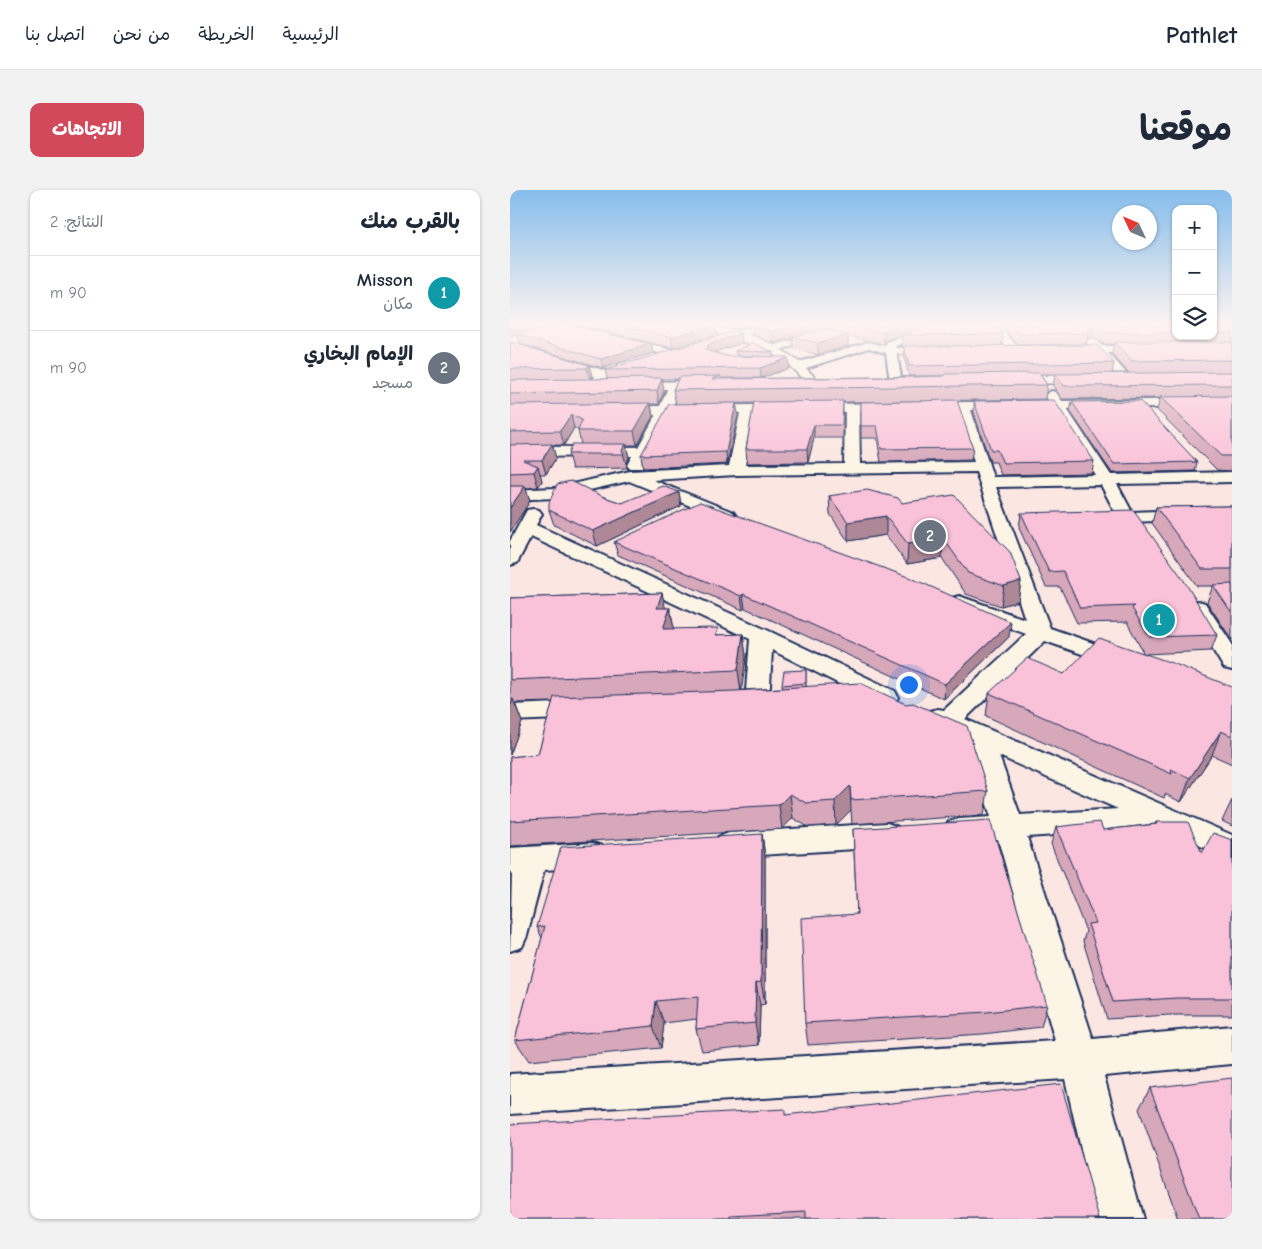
<!DOCTYPE html>
<html lang="ar">
<meta charset="utf-8">
<style>
:root{--surface:#fff;--page:#f2f2f3;--text:#1f2937;--muted:#747a83;--line:#e0e1e3;--accent:#d1495b}
body{margin:0;font-family:"Comic Neue","Playpen Sans Arabic",sans-serif;background:var(--page);color:var(--text);direction:rtl}
.controls{position:absolute;right:15px;top:15px;display:grid;overflow:hidden;border-radius:10px;box-shadow:0 1px 4px #0004}
.controls button{width:45px;height:45px;display:grid;place-items:center;padding:0;border:0;border-bottom:1px solid var(--line);background:var(--surface);color:var(--text);font:25px sans-serif}
.compass{position:absolute;left:602px;top:15px;width:45px;height:45px;border-radius:50%;background:var(--surface);box-shadow:0 1px 4px #0004;rotate:314deg}
.you{position:absolute;left:398px;top:494px;width:18px;height:18px;margin:-12px;border:4px solid #fff;border-radius:50%;background:#1a73e8;box-shadow:0 0 0 8px #1a73e833}
.badge{display:grid;place-items:center;width:32px;height:32px;border-radius:50%;background:var(--accent);color:#fff;font-size:16px;font-weight:700}
.pin{position:absolute;translate:-50% -50%;border:2px solid #fff;box-shadow:0 1px 5px #0006}
.list{margin:0;padding:0;list-style:none}
h2{display:flex;justify-content:space-between;align-items:center;height:65px;margin:0;padding:0 20px;font-size:21px}
h2 small{font-size:16px;font-weight:400;color:var(--muted)}
.list li{display:grid;grid-template-columns:32px 1fr auto;gap:15px;align-items:center;box-sizing:border-box;height:75px;padding:0 20px;border-top:1px solid var(--line)}
.list b{display:block;font-size:19px;white-space:nowrap}
.list p{margin:0;font-size:16px;white-space:nowrap;color:var(--muted)}
.list em{font-size:16px;font-style:normal;color:var(--muted)}
.icon{flex:none;width:28px;height:28px;fill:none;stroke:currentColor;stroke-width:2;stroke-linecap:round;stroke-linejoin:round}
.map{position:relative;flex:none;width:722px;height:1029px;overflow:hidden;direction:ltr;border-radius:10px}
header{display:flex;align-items:center;gap:30px;box-sizing:border-box;height:70px;padding:0 25px;background:var(--surface);border-bottom:1px solid var(--line)}
header strong{font-size:24px}
nav{display:flex;gap:28px;margin-inline-start:auto;font-size:18px}
.intro{display:flex;align-items:center;justify-content:space-between;box-sizing:border-box;height:120px;padding:0 30px}
h1{margin:0;font-size:35px}
.button{padding:12px 22px;border-radius:10px;background:var(--accent);color:#fff;font-size:18px;font-weight:700}
main{display:flex;gap:30px;padding:0 30px}
aside{flex:1;background:var(--surface);border-radius:10px;box-shadow:0 1px 4px #0004}
.map>svg:first-child{display:block}
.lines{fill:none;stroke-linecap:round;stroke-linejoin:round}
.street-casing{stroke:#1b2f5e;stroke-width:4}
.secondary-casing{stroke:#1b2f5e;stroke-width:3}
.street{fill:#fcf5e5;fill-rule:evenodd}
.secondary{fill:#fcf5e5;fill-rule:evenodd}
.wall{fill:#d7a7ba;stroke:#1b2f5e}
.shaded-wall{fill:#af8897;stroke:#1b2f5e}
.building{fill:#fac2d8;stroke:#1b2f5e}
</style>
<header>
<strong>Pathlet</strong>
<nav><a>الرئيسية</a><a>الخريطة</a><a>من نحن</a><a>اتصل بنا</a></nav>
</header>
<div class="intro"><h1>موقعنا</h1><a class="button">الاتجاهات</a></div>
<main>
<div class="map">
<svg width="722" height="1029" viewBox="0 0 722 1029">
<rect width="100%" height="100%" fill="#fbe6e1"/>
<filter id="ink" filterUnits="userSpaceOnUse"><feTurbulence type="fractalNoise" baseFrequency=".02" numOctaves="2"/><feDisplacementMap in="SourceGraphic" scale="10" xChannelSelector="R" yChannelSelector="G"/><feConvolveMatrix kernelMatrix="1 2 1 2 8 2 1 2 1" color-interpolation-filters="sRGB"/></filter>
<g filter="url(#ink)">
<g class="lines">
<!-- street casing -->
<g class="street-casing">
<g id="street">
<path d="M41,134H57L166,161L168,163L162,166L42,136Z"/>
<path d="M252,134H267L266,136L205,154H197L196,152L197,150Z"/>
<path d="M430,134H444L386,156V158H427L433,161L427,164H387L392,192L390,195L386,196L380,192L376,163L359,158L290,180L284,176L286,173L359,152L375,156L377,152Z"/>
<path d="M479,134H489L510,160L508,162H500Z"/>
<path d="M561,134H571L592,156H637L643,159L637,162L598,163L622,189L616,193L612,192L586,163L553,162L551,160L557,157L580,156Z"/>
<path d="M315,142L319,143L320,145L319,147L261,162L255,159L257,157Z"/>
<path d="M0,154L97,181L99,184L88,199H80L78,196L85,186L0,161Z"/>
<path d="M165,191L171,195L163,216L539,211L535,205L541,201L546,202L552,211L722,209V217L557,219L601,285L722,282V292L607,294L622,322L722,318V328L595,333L589,332L586,328L589,324L605,322L591,295L486,297L540,438L617,465L621,470L617,475L609,477L535,451L455,529L722,645V670L650,638L517,647L583,849L722,836V874L594,886L633,1029H587L555,889L0,924V884L545,851L488,649L449,651L438,648L434,640L438,632L449,629L481,627L457,552L419,533L415,527L419,521L428,519L434,520L516,444L442,416L438,412L442,408L449,406L515,429L466,282L226,285L143,290L223,322L226,326L223,330L217,331L119,291L45,308L0,310V300L45,298L120,281L219,276L230,223L159,224L133,275L131,278H119L117,275L122,266L0,267V257H128L146,225H107L100,221L107,217L150,216L159,195ZM544,219L585,285L483,287L461,220ZM448,221L464,272L350,274L349,222ZM335,222L334,274L235,275L244,223ZM489,566L608,619L510,625Z"/>
<path d="M23,319L29,320L32,324L26,335L259,441L385,501L388,507L385,513L376,515L367,513L262,460L259,513L256,519L247,521L238,519L235,513L240,449L21,347L7,373L0,375V351L17,320Z"/>
<path d="M688,411L695,413L722,454V480L714,478L677,417L681,413Z"/>
<path d="M75,512L84,514L88,520L84,526L75,528L0,531V515Z"/>
<path d="M377,633L388,637L392,645L388,653L377,657L219,667L208,663L204,655L208,647L219,643Z"/>
<path d="M82,653L93,656L97,665L93,674L82,677L34,680L17,746L12,757L0,761L2,682H0V658Z"/>
</g>
</g>
<!-- secondary casing -->
<g class="secondary-casing">
<g id="secondary">
<path d="M175,134C221,131 283,156 310,194L303,198L298,197L288,184L276,173L261,163L227,149L177,136Z"/>
<path d="M496,186H581L588,190L581,194L491,193L489,190Z"/>
<path d="M203,191L210,195L208,198L116,200L109,196L116,192Z"/>
</g>
</g>
<!-- street -->
<use href="#street" class="street"/>
<!-- secondary -->
<use href="#secondary" class="secondary"/>
</g>
<!-- wall -->
<g class="wall">
<path d="M70,134H486L493,144L492,155L604,173L602,183H619L602,164L604,154H593L582,147L577,150L576,154L508,155L490,134H666V146H703V134H722V281L707,280L647,220L650,208L552,209L543,196L545,184H530L537,195L535,209L333,212V248H304L298,272L237,273L236,259L244,213L166,214L163,200L168,189H152L154,201L149,214H141L143,226L127,255H116L119,268L116,273L117,278L62,279L58,264L71,254L68,241V240L64,238L54,255H42L46,268L36,284H30L32,291L28,297L16,298L20,311L0,342V152L79,175L82,187L81,189H97L95,180L232,153L204,162L216,166L279,178L251,188H211V189L434,186H399L394,166V156H392V145L376,150L374,154L338,146V156L308,165L283,158V148L263,153L244,145L243,135L228,139L205,135L207,145L163,158L71,136Z"/>
<path d="M8,145L141,154L143,163L93,178L10,154Z"/>
<path d="M225,161L263,162V167L226,165Z"/>
<path d="M464,211L584,271L582,283L491,285L486,272H480L464,222Z"/>
<path d="M351,212L463,258L461,270L371,272L367,248H351Z"/>
<path d="M562,212L687,272L685,281L602,283L560,221Z"/>
<path d="M226,213L228,225L217,274L133,278L131,265Z"/>
<path d="M169,302L171,316L87,356L44,335L39,320L94,307L112,313Z"/>
<path d="M319,306L392,313L511,391L508,411L491,416L456,404L432,368L397,374L376,345L338,351L320,324Z"/>
<path d="M722,316V450L697,412L703,396H687L642,333L646,317Z"/>
<path d="M511,323L707,445L701,461L634,464L618,434V432L567,433L550,397H536L509,338Z"/>
<path d="M104,352L499,447L434,509L235,418L233,420L108,365Z"/>
<path d="M152,403L155,418H160L164,439L209,445L233,444L236,467L231,500L273,498L272,495L296,480V496L478,601L474,625L342,634L341,620L326,635L298,637L283,628L272,639L0,656V567L28,564L43,512L5,513L12,532L0,565V408Z"/>
<path d="M554,484L722,497V574L702,565L671,612L655,604L654,608L476,526L479,503Z"/>
<path d="M722,610V636L712,631Z"/>
<path d="M646,632L692,663L722,650V825H659L597,829L573,751L576,741L541,654L546,637L593,640L645,634Z"/>
<path d="M343,639L537,815L531,837L473,844L298,855L295,833L347,725Z"/>
<path d="M252,644L255,667V814L250,815L249,855L192,861L186,839L187,829L154,833L151,858L19,871L5,850L32,748L27,737Z"/>
<path d="M640,898L722,1029H668L629,919Z"/>
<path d="M276,925L590,1029H0Z"/>
</g>
<!-- shaded-wall -->
<g class="shaded-wall">
<path d="M8,134H40L41,136L0,147V136Z"/>
<path d="M227,134H246L228,139Z"/>
<path d="M297,134H314V140L282,147L283,148L263,153L262,142Z"/>
<path d="M393,134H425L376,150L374,154V143L377,139Z"/>
<path d="M205,135L207,145L163,158L161,147Z"/>
<path d="M584,136L582,147L577,150L578,139Z"/>
<path d="M231,143L232,153L199,164L195,160L198,155Z"/>
<path d="M338,145V156L308,165V153Z"/>
<path d="M141,154L143,163L93,178L91,169Z"/>
<path d="M278,168L279,178L251,188L250,178Z"/>
<path d="M79,175L82,187L80,190L77,178Z"/>
<path d="M152,188L154,201L149,214L147,201Z"/>
<path d="M140,213L143,226L127,255L124,241Z"/>
<path d="M226,213L228,225L217,274L216,262Z"/>
<path d="M61,225L64,238L54,255L50,241Z"/>
<path d="M304,235V248L298,272L297,259Z"/>
<path d="M42,254L46,268L36,284L32,270Z"/>
<path d="M116,254L119,268L116,273L112,260Z"/>
<path d="M28,276L32,291L28,297L24,282Z"/>
<path d="M15,296L20,311L0,342V318Z"/>
<path d="M169,302L171,316L87,356L83,341Z"/>
<path d="M376,326V345L338,351V332Z"/>
<path d="M433,348L432,368L397,374L398,354Z"/>
<path d="M511,391L508,411L491,416L494,396Z"/>
<path d="M152,403L157,425L147,418Z"/>
<path d="M233,404L235,418L233,420L231,406Z"/>
<path d="M160,418L164,440L153,439Z"/>
<path d="M501,432L499,447L434,509L435,494Z"/>
<path d="M233,444L236,467L231,503L228,480Z"/>
<path d="M3,509L12,532L0,565V517Z"/>
<path d="M711,541L702,565L671,612L680,588Z"/>
<path d="M340,596L341,620L326,635L325,611Z"/>
<path d="M280,604L283,628L272,639L269,615Z"/>
<path d="M252,644L255,667V814L251,792Z"/>
<path d="M246,793L250,815L249,855L245,833Z"/>
<path d="M146,811L154,833L151,858L143,836Z"/>
</g>
<!-- building -->
<g class="building">
<path d="M55,134H57L141,154L91,169L8,145Z"/>
<path d="M106,134H202L205,135L161,147Z"/>
<path d="M243,134H297L262,142Z"/>
<path d="M333,134H393L377,139L374,143Z"/>
<path d="M422,134H486L493,144L392,145Z"/>
<path d="M500,134H666V143H595L584,136L578,139V143L509,144Z"/>
<rect x="703" y="134" width="19" height="9"/>
<path d="M314,139L338,145L308,153L282,147Z"/>
<path d="M224,141L231,143L198,155L195,160L216,166L277,167L278,168L250,178L95,180Z"/>
<path d="M0,152L79,175L77,178L0,179Z"/>
<path d="M241,152L263,162L225,161L241,154Z"/>
<path d="M604,152H722V170L622,171Z"/>
<path d="M587,155L604,173L399,176L394,156Z"/>
<path d="M722,182V195L554,196L545,184Z"/>
<path d="M529,183L537,195L163,200L169,187L211,186L202,189L403,187L434,186L435,184Z"/>
<path d="M152,188L147,201L0,204V190Z"/>
<path d="M722,206V266H711L650,207Z"/>
<path d="M447,210L463,258L371,259L367,236H351V212Z"/>
<path d="M544,210L584,271L493,273L487,260H481L464,211Z"/>
<path d="M333,211L332,235H304L297,259H236L244,212Z"/>
<path d="M630,211L687,272L604,274L562,212Z"/>
<path d="M140,213L124,241H68L72,230L61,225L50,241L0,242V215Z"/>
<path d="M226,213L216,262L131,265L159,214Z"/>
<path d="M42,254L32,270H13L28,276L24,282L0,283V255Z"/>
<path d="M62,254H116L112,260L114,264H58Z"/>
<path d="M61,291L94,307L112,313L153,296L169,302L83,341L39,320V313L47,294Z"/>
<path d="M0,296H15L0,318Z"/>
<path d="M357,300L388,308L392,313L444,305L500,362L511,391L494,396L458,383L433,348L398,354L376,326L338,332L319,306Z"/>
<path d="M190,312L401,388L501,432L435,494L233,404L231,406L104,352Z"/>
<path d="M722,316V379H692L646,317Z"/>
<path d="M623,320L673,389L707,445L639,447L622,418L624,416L570,418L553,381L539,382L511,323Z"/>
<path d="M722,394V423L703,395Z"/>
<path d="M152,403L147,418H160L153,439L208,438L206,445L233,444L228,480L0,490V408Z"/>
<path d="M589,448L665,474L722,497V546L711,541L680,588L661,579L662,584L479,503L517,468L554,484Z"/>
<path d="M296,480V493L272,495L274,481Z"/>
<path d="M350,493L396,514L403,513L457,536L478,601L341,610L340,596L325,611L296,613L280,604L269,615L0,631V567L28,564L44,507L225,501Z"/>
<path d="M0,509H3L0,517Z"/>
<path d="M480,630L537,815L477,822L295,833L291,728L347,724L343,639Z"/>
<path d="M590,632L593,640L647,634L646,632H678L692,663L703,643L722,650V808H667L603,812L578,734L586,733L546,637Z"/>
<path d="M252,644L251,792L246,793L245,833L186,839L188,807L146,811L143,836L5,850L35,736L27,737L51,657Z"/>
<path d="M722,888V1029H689L640,898Z"/>
<path d="M551,894L590,1029H296V1022L221,1026V1029H0V934L275,919V925Z"/>
</g>
</g>
<!-- sky -->
<linearGradient id="sky" x2="0" y2="1"><stop stop-color="#85bdeb"/><stop offset="0.48" stop-color="#fdf4f2"/><stop offset="1" stop-color="#fdf4f2" stop-opacity="0"/></linearGradient>
<rect width="722" height="278" fill="url(#sky)"/>
</svg>
<div class="controls">
<button>+</button>
<button>−</button>
<button><svg class="icon" aria-label="layers" viewBox="0 0 24 24"><path d="M12 4l9 5-9 5-9-5zM3 14l9 5 9-5"/></svg></button>
</div>
<svg class="compass" viewBox="-18 -18 36 36"><path d="M0-13l5 13h-10z" fill="#e53935"/><path d="M0 13l5-13h-10z" fill="#747a83"/></svg>
<div class="you"></div>
<div class="pin badge" style="left:649px;top:430px;background:#0f9aa8">1</div>
<div class="pin badge" style="left:420px;top:346px;background:#6b7280">2</div>
</div>
<aside>
<h2>بالقرب منك<small>النتائج: 2</small></h2>
<ul class="list">
<li><span class="badge" style="background:#0f9aa8">1</span><div><b>Misson</b><p>مكان</p></div><em>90 m</em></li>
<li><span class="badge" style="background:#6b7280">2</span><div><b>الإمام البخاري</b><p>مسجد</p></div><em>90 m</em></li>
</ul>
</aside>
</main>
